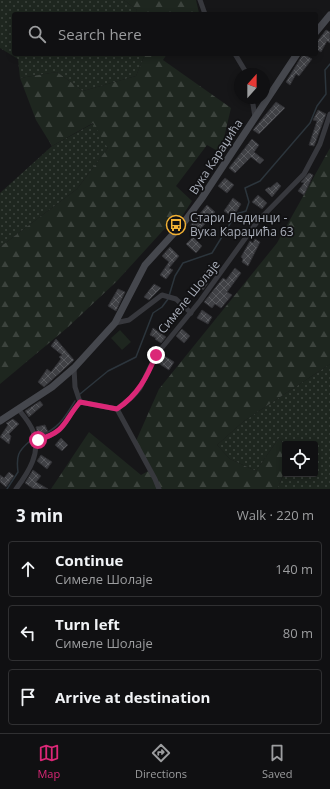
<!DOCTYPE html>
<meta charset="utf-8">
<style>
:root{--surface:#101012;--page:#1e1e20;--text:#f1f3f6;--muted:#9c9d9f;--line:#303032;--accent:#db2777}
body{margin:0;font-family:"Open Sans",sans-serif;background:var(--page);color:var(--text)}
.controls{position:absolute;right:12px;bottom:12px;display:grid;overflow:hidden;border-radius:4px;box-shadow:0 2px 6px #0003}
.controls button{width:36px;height:36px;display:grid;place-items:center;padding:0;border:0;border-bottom:1px solid var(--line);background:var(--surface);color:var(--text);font:20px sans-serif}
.compass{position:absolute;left:234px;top:68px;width:36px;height:36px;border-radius:50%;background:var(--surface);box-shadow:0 2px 6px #0003;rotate:21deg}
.stop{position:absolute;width:12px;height:12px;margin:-9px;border:3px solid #db2777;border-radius:50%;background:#fff}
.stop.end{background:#db2777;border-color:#fff;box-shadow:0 1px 4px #0008}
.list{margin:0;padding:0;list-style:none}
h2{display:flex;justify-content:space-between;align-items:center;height:52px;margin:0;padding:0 16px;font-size:17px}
h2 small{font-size:13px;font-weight:400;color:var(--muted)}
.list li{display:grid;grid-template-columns:26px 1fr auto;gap:12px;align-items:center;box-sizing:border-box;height:56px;margin:0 8px 8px;padding:0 8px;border:1px solid var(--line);border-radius:4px}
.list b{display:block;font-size:15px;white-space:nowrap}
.list p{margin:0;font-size:13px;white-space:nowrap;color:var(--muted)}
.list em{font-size:13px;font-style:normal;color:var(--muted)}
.icon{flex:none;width:22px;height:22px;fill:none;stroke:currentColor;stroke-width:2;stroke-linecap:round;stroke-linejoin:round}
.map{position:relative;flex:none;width:330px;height:489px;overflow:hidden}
.search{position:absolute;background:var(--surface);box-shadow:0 2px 6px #0003;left:12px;right:12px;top:12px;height:44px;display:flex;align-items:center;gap:10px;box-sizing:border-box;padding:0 14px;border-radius:4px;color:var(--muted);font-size:15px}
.sheet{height:244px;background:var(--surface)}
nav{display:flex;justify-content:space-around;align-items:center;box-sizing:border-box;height:56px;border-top:1px solid var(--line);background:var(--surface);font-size:11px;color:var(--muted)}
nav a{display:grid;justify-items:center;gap:2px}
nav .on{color:var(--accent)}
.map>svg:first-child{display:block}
.grass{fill:url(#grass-dots)}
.forest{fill:url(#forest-firs)}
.green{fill:#1e261f}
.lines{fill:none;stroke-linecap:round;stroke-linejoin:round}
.stream{stroke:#2c353c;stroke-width:1.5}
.building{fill:url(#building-cross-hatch);stroke:#303034}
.street{stroke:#37383d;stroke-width:5}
.secondary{stroke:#45474d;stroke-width:7}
.route{stroke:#db2777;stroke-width:5}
.labels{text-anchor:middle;stroke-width:3.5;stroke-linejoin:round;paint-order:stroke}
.street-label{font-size:12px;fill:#a8adb8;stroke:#111113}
.poi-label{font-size:12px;fill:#a8adb8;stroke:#111113;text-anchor:start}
</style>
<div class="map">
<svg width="330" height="489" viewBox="0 0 330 489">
<defs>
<pattern id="grass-dots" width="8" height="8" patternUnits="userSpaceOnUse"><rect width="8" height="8" fill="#1e261f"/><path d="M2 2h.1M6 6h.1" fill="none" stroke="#3c433d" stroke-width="1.8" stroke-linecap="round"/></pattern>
<pattern id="forest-firs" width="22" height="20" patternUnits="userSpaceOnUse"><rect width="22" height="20" fill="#1e261f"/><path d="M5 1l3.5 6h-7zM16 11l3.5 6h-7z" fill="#3c433d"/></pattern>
<pattern id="building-cross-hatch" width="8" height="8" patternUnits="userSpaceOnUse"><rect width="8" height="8" fill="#404145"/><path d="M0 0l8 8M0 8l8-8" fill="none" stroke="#595a5e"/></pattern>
</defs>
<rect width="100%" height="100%" fill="#161618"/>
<!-- grass -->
<g class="grass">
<path d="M0,0H124L137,10L135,14H14V54H145L136,76L83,91L57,72L20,78L18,59L0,48Z"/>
<path d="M94,123L108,148L77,189L0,247V193L52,146Z"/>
<path d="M330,364V489H277L285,472V474H315V444L285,445L279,438L256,471L230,459L217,445L244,421Z"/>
</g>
<!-- forest -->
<g class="forest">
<path d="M124,0H196L199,13L135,14L137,10Z"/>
<path d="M145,54H167L163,60L231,108L222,146L223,154L207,145L176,186L192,201L181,218L168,225L117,281L67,328L0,384V247L77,189L108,148L93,123L52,146L36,120L20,78L57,72L83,91L136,76Z"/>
<path d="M330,148V364L244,421L217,445L230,459L256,471L279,438C291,453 285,473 277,489H51L89,432L141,475L152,469L136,441L159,389L277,243Z"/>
</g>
<!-- green -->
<path class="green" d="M120,330L131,342L122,350L111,338Z"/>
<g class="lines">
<!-- stream -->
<g class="stream">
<path d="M169,296L175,276L183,263L212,253L236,214L246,211L249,202L245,188L260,181L310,123L317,106L326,94L325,70L330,64"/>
<path d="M80,394L108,371L136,357L153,313L162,307L168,299"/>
<path d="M38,437C58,429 64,419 75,401"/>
<path d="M7,489L18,472C16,456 18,451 30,441"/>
</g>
</g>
<!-- building -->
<g class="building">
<path d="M326,30L330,32V43L327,41L321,52L316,49V43Z"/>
<path d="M303,54L312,59L299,76L296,74L290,85L286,82Z"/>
<path d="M276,102L285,108L259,134L253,130Z"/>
<path d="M318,110L326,114L314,146L309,145L317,121L313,120Z"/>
<path d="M252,139L259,145L254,152L264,160L260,164L251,157L235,173L229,168Z"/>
<path d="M309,173L313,175L304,195L298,191L304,183L301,182Z"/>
<path d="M225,178L234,185L227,193L218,186Z"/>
<path d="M277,182L281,186L272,197L265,190L269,187L270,188Z"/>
<path d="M258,195L267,203L262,209L252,202Z"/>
<path d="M233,198L241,204L233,217L224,211Z"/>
<path d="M207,205L215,212L198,232L190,226Z"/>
<path d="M193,237L202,246L196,253L186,244Z"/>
<path d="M255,239L260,242L248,266L242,262L243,259L241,257L250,241L253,243Z"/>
<path d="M170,247L179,256L169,268L173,270L166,279L160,275L169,262L162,256Z"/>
<path d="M235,268L241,273L227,292L232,295L221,308L215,304L212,308L204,302L223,278L226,280Z"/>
<path d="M206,270L211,275L205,282L208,283L203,290L196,285Z"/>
<path d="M154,284L161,288L149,300L144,297Z"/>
<path d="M118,289L125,292L116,311L108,306Z"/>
<path d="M202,310L212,317L208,324L197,318Z"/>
<path d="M153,328L166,337L161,343L155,339L156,338L150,335Z"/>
<path d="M182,329L190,336L184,343L176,336Z"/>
<path d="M56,339L74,360L44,387L38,382L43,375L47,369L51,372L61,359L59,357L62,355L51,346Z"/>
<path d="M163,355L174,362L169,370L158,363Z"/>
<path d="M40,401L43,405L29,417L25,411Z"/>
<path d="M13,419L19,424L9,434L11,436L9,444L0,437L8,425L6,423Z"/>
<path d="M45,425L48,432L38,435L36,427Z"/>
<path d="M61,438L68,445L62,451L55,445Z"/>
<path d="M41,455L52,462L47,469L37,461Z"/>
<path d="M33,470L41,476L36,482L48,489H34L25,483Z"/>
<path d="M9,472L14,476L6,487L0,482V475L4,478Z"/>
</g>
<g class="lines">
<!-- street -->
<g class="street">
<path d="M200,0L205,14"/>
<path d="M235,54L247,74"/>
<path d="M252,98L255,117"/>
<path d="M115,323L129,320L162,295L176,299L191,313"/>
<path d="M74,368L75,387L80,402"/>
<path d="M80,402L117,409L132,397L140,388L156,355L200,301L257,222L304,174L320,144L330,114"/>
<path d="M117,409L155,479L159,489"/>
<path d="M36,441C70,430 60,424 80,402"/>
<path d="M16,489C28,473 42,452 33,431C30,423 24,416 19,410"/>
</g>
<!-- secondary -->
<g class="secondary">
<path d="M316,32L330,15"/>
<path d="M0,421L52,387L74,368L115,323L145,265L185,221L202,198L297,54"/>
</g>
</g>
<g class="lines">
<!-- route -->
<path class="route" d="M38,440C67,431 63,422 80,402L117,409C138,395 147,377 156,355"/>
</g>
<!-- icons -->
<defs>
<g id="bus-ring" transform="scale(1)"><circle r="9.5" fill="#111113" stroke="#f2b134" stroke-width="1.5"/><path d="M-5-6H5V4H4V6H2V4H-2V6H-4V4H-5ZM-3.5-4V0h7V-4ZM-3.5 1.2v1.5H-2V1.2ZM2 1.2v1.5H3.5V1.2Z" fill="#f2b134"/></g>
</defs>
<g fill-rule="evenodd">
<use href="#bus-ring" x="176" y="225"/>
</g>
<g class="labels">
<!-- street labels -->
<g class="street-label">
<text transform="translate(216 157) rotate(-57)" y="4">Вука Караџића</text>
<text transform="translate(189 297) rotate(-51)" y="4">Симеле Шолаје</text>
</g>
<!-- poi labels -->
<g class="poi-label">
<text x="190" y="222">Стари Лединци -<tspan x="190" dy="14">Вука Караџића 63</tspan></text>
</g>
</g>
</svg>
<div class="controls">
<button><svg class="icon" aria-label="locate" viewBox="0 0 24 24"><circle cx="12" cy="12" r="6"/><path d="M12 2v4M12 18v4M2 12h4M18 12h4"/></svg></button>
</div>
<svg class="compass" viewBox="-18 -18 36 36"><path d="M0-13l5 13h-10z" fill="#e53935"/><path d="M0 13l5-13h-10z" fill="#9c9d9f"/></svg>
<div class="stop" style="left:38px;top:440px"></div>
<div class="stop end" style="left:156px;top:355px"></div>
<div class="search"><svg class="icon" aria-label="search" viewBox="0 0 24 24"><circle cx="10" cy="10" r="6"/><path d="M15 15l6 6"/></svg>Search here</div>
</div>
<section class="sheet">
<h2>3 min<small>Walk · 220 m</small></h2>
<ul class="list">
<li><svg class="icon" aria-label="ahead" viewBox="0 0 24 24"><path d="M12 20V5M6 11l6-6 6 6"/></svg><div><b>Continue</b><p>Симеле Шолаје</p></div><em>140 m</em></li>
<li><svg class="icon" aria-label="left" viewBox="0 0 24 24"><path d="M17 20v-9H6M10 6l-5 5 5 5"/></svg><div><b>Turn left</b><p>Симеле Шолаје</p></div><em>80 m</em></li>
<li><svg class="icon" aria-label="arrive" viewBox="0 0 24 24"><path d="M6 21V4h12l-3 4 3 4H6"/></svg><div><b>Arrive at destination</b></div></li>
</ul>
</section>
<nav>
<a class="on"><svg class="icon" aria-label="map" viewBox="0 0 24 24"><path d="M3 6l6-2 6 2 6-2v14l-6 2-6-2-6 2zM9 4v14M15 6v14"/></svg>Map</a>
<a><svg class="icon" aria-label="directions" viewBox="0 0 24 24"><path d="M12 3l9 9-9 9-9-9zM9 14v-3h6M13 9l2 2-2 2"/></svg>Directions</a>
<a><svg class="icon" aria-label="saved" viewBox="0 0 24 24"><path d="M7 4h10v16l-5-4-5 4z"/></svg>Saved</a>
</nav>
